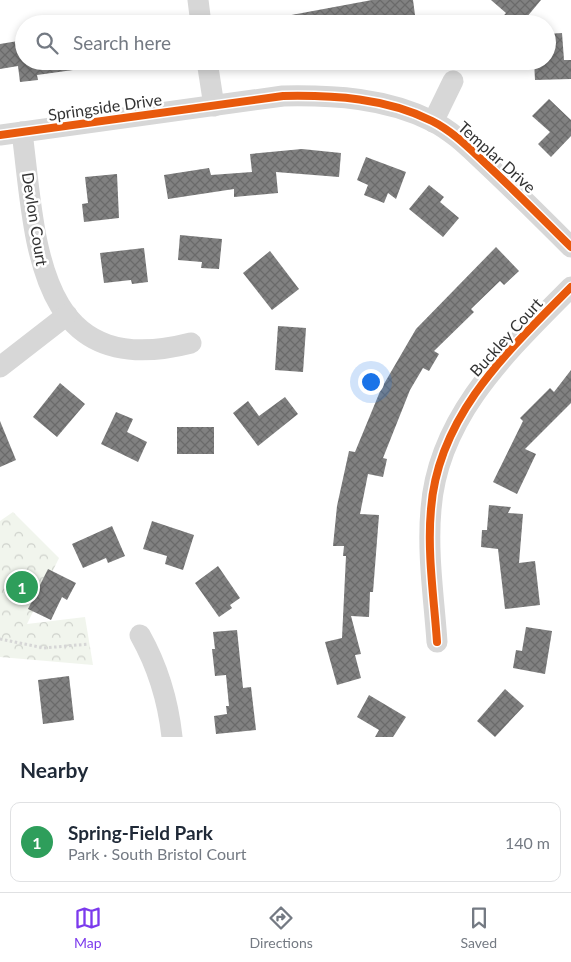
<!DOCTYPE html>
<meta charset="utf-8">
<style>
:root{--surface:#fff;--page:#f2f2f3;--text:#1f2937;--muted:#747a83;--line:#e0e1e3;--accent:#7c3aed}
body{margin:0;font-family:Lato,sans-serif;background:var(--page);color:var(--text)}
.you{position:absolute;left:370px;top:381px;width:18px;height:18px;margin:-12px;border:4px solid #fff;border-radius:50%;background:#1a73e8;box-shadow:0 0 0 8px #1a73e833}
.badge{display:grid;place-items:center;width:32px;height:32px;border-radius:50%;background:var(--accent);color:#fff;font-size:16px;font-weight:700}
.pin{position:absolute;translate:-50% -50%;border:2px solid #fff;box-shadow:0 1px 5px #0006}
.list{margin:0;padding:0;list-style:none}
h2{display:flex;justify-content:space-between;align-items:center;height:65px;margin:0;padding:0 20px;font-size:21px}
h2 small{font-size:16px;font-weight:400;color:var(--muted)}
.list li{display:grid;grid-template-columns:32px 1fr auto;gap:15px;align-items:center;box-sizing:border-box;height:80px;margin:0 10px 10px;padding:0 10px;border:1px solid var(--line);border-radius:10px}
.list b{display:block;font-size:19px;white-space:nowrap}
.list p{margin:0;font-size:16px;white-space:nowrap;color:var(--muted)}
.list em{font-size:16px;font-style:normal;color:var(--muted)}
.icon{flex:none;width:28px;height:28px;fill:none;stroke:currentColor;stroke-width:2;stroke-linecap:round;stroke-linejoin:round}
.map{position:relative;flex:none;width:571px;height:737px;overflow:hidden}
.search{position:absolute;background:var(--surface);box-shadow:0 2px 8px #0003;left:15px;right:15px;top:15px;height:55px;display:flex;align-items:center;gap:12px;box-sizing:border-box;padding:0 18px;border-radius:28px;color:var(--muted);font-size:19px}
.sheet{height:155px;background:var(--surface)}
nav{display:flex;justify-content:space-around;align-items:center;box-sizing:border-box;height:70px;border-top:1px solid var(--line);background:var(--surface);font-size:14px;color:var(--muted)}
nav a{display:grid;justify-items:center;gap:2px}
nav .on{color:var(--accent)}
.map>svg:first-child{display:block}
.forest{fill:url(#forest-crowns)}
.building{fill:url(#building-cross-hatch)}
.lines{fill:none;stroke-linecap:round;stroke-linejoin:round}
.path{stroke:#d6d6d6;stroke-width:3;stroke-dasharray:2.5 2.5;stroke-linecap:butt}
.minor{stroke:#d7d7d7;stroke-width:21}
.cycleway-casing{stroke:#fff;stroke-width:11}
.cycleway{stroke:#e8590c;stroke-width:8}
.labels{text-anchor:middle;stroke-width:5;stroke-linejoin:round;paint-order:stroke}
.street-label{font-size:16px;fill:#333;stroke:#fff}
</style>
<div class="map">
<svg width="571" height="737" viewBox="0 0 571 737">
<defs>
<pattern id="forest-crowns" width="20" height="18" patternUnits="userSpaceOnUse" patternTransform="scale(1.25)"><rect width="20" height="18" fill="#f1f5ed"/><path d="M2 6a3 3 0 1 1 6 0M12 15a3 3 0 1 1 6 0" fill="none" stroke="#cfd2cc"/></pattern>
<pattern id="building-cross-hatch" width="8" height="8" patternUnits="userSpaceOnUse" patternTransform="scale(1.25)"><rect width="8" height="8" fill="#818181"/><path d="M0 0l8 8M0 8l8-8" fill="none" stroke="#6a6a6a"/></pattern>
</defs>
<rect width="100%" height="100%" fill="#fff"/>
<!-- forest -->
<path class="forest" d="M13,512L59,558L27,624L85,617L93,665L0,657V521Z"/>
<!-- building -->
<g class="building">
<path d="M372,0H413L415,15L391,19V24H287L286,16Z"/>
<path d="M491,0H541L521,24H496L506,13Z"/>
<path d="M562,33L564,60H571V79L535,80L534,61H547V34Z"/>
<path d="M24,40V61H72L73,70L37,75L38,80L20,82L18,66L0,69V44Z"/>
<path d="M549,99L571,120V136L551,157L538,144L550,132L532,116Z"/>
<path d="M302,149L341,153L339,177L276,172L278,193L234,197V189L168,199L164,175L209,168L211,175L252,172L250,154Z"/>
<path d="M366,157L406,172L396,199L388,193L384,203L364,195L368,185L357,180Z"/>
<path d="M117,174L119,218L84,222L82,204L88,203L85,177Z"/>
<path d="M429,185L444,197L440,202L459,218L443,237L409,209Z"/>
<path d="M180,235L222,239L219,269L201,268L202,262L178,260Z"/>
<path d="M496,247L519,271L504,285L500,281L471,309L474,312L434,351L439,354L429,371L423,368L410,390L383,458L387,459L383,477L368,474L360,514L379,515L373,592H370L369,617L351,616L361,654L355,655L361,678L337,685L325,642L342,638L346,556H343L344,546H333L337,506L349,451L355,452L381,389L416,329Z"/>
<path d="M144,248L148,282L132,284L131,280L104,283L100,253Z"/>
<path d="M270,251L299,289L272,310L243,273Z"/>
<path d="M278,326L306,328L303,372L275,370Z"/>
<path d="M571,370V403L525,449L536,454L517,494L493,482L523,421L520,418L550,388L554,392Z"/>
<path d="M60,383L85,404L57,437L33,417Z"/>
<path d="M285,397L298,414L258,446L233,413L248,401L259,416Z"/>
<path d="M116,412L133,419L127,432L147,442L138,462L101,444Z"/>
<path d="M0,421L16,460L0,467Z"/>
<rect x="177" y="427" width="37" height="27"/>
<path d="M489,505L511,507L508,513L523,514L519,563L535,561L540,605L505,609L498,549L481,547L482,530H487Z"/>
<path d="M152,521L194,535L183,570L165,564L167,556L143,549Z"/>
<path d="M112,526L125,556L108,563L106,558L83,568L72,544Z"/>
<path d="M218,566L240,598L230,605L232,608L219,617L195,583Z"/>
<path d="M48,569L76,583L67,600L62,597L51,620L28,609Z"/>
<path d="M526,627L552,631L545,674L513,668L516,650L522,651Z"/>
<path d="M237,630L243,688L251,687L256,730L216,734L214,716L227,714L226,706H229L226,675L215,676L212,649H215L213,632Z"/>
<path d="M69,676L74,720L43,724L38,680Z"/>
<path d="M505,689L524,706L495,737L477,721Z"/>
<path d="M369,695L406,717L393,737H375L379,730L357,717Z"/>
</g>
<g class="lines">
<!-- path -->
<path class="path" d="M0,639L44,648L89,644"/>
<!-- minor -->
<g class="minor">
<path d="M198,0L201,24"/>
<path d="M207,61L214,106"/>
<path d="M433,122L453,81"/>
<path d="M22,132C36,240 35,383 191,343"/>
<path d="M0,135L283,96C334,95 386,98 432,121C452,131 468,147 483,161C513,189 542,218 571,247"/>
<path d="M0,367L67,315"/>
<path d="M140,635C158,667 168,700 172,737"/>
<path d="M437,642C434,598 427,553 431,509C438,415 509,350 571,287"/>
</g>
<!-- cycleway casing -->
<g class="cycleway-casing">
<g id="cycleway">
<path d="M0,135L283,96C334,95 386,98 432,121C452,131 468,147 483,161C513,189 542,218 571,247"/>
<path d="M437,642C434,598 427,553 431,509C438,415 509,350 571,287"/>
</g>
</g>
<!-- cycleway -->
<use href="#cycleway" class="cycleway"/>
</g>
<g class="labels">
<!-- street labels -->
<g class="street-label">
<text transform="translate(105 107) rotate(-8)" y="6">Springside Drive</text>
<text transform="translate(497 157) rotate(42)" y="6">Templar Drive</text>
<text transform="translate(35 219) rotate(81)" y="6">Devlon Court</text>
<text transform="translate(506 337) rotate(-48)" y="6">Buckley Court</text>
</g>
</g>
</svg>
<div class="you"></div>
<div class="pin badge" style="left:22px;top:587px;background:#2e9e5b">1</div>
<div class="search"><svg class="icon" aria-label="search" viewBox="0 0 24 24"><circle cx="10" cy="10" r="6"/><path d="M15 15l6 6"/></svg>Search here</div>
</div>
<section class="sheet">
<h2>Nearby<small></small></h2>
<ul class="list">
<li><span class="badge" style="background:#2e9e5b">1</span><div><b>Spring-Field Park</b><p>Park · South Bristol Court</p></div><em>140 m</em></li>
</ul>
</section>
<nav>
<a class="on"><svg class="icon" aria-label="map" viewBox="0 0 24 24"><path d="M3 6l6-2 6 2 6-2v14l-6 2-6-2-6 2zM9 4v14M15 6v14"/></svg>Map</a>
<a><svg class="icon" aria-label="directions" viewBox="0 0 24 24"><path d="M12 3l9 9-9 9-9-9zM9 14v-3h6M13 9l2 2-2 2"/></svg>Directions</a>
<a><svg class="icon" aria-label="saved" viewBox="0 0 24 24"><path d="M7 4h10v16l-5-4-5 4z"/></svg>Saved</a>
</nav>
